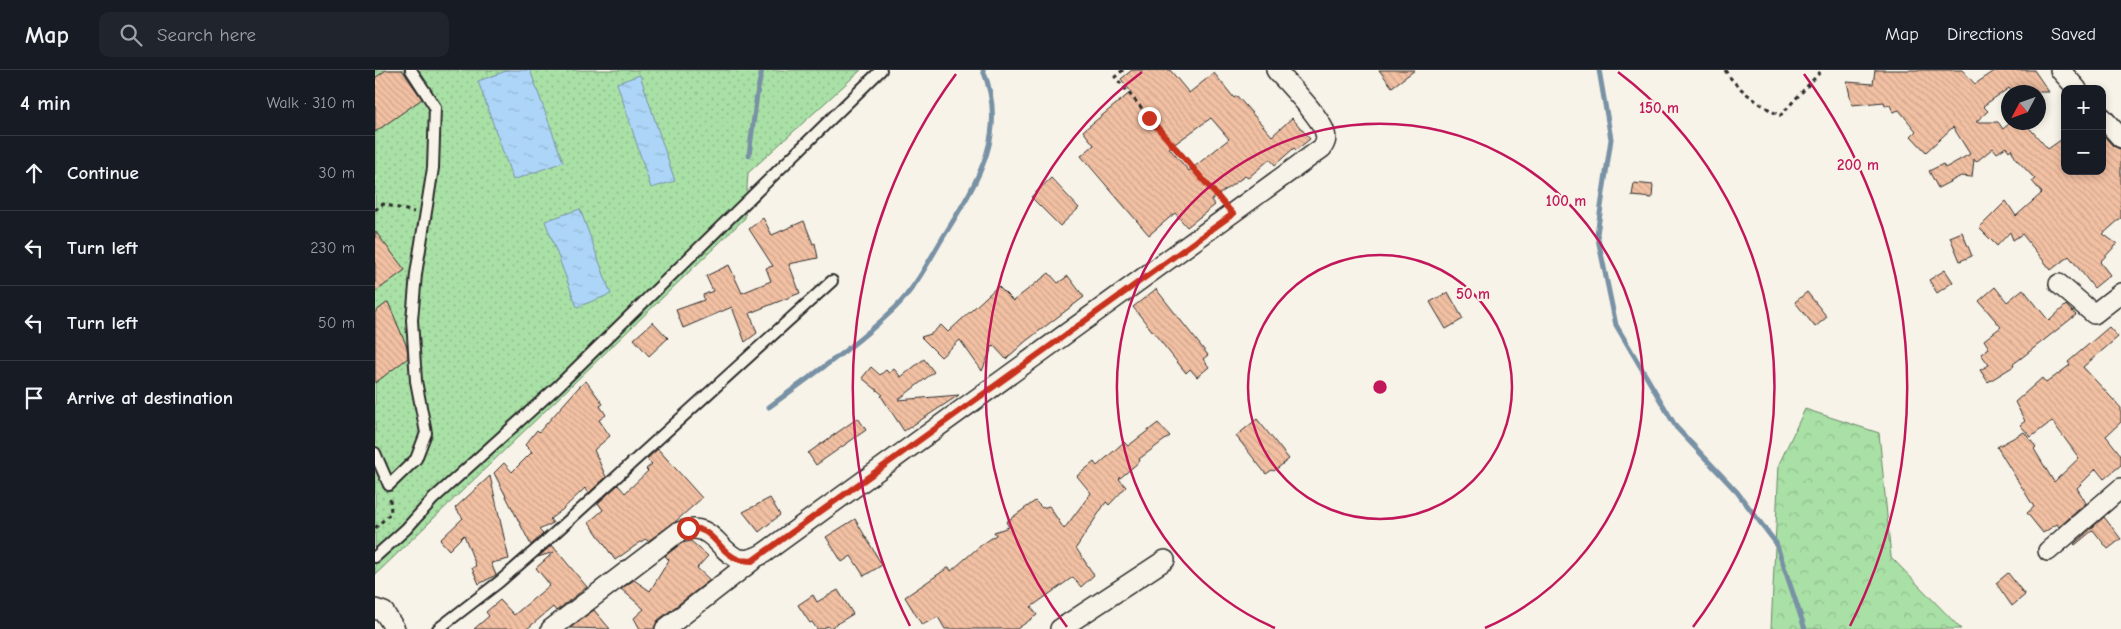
<!DOCTYPE html>
<meta charset="utf-8">
<style>
:root{--surface:#171b24;--page:#20242c;--text:#f1f3f6;--muted:#9ea1a6;--line:#363941}
body{margin:0;font-family:"Comic Neue",sans-serif;background:var(--page);color:var(--text)}
.controls{position:absolute;right:15px;top:15px;display:grid;overflow:hidden;border-radius:10px;box-shadow:0 2px 8px #0003}
.controls button{width:45px;height:45px;display:grid;place-items:center;padding:0;border:0;border-bottom:1px solid var(--line);background:var(--surface);color:var(--text);font:25px sans-serif}
.compass{position:absolute;left:1626px;top:15px;width:45px;height:45px;border-radius:50%;background:var(--surface);box-shadow:0 2px 8px #0003;rotate:229deg}
.stop{position:absolute;width:15px;height:15px;margin:-11px;border:4px solid #c8321e;border-radius:50%;background:#fff}
.stop.end{background:#c8321e;border-color:#fff;box-shadow:0 1px 5px #0008}
.list{margin:0;padding:0;list-style:none}
h2{display:flex;justify-content:space-between;align-items:center;height:65px;margin:0;padding:0 20px;font-size:21px}
h2 small{font-size:16px;font-weight:400;color:var(--muted)}
.list li{display:grid;grid-template-columns:32px 1fr auto;gap:15px;align-items:center;box-sizing:border-box;height:75px;padding:0 20px;border-top:1px solid var(--line)}
.list b{display:block;font-size:19px;white-space:nowrap}
.list em{font-size:16px;font-style:normal;color:var(--muted)}
.icon{flex:none;width:28px;height:28px;fill:none;stroke:currentColor;stroke-width:2;stroke-linecap:round;stroke-linejoin:round}
.map{position:relative;flex:none;width:1746px;height:559px;overflow:hidden}
header{display:flex;align-items:center;gap:30px;box-sizing:border-box;height:70px;padding:0 25px;background:var(--surface);border-bottom:1px solid var(--line)}
header strong{font-size:24px}
nav{display:flex;gap:28px;margin-inline-start:auto;font-size:18px}
.search{width:350px;height:45px;background:var(--page);display:flex;align-items:center;gap:12px;box-sizing:border-box;padding:0 18px;border-radius:10px;color:var(--muted);font-size:19px}
main{display:flex}
aside{flex:1;background:var(--surface)}
.map>svg:first-child{display:block}
.grass{fill:url(#grass-dots);stroke:#6a8668}
.forest{fill:url(#forest-crowns);stroke:#6a8668}
.water{fill:url(#water-ripples);stroke:#7891a5}
.lines{fill:none;stroke-linecap:round;stroke-linejoin:round}
.stream{stroke:#7891a5;stroke-width:5}
.building{fill:url(#building-back-hatch);stroke:#2b2b2b;fill-rule:evenodd}
.lane-casing{stroke:#2b2b2b;stroke-width:14}
.street-casing{stroke:#2b2b2b;stroke-width:22}
.path{stroke:#2b2b2b;stroke-width:3;stroke-dasharray:4 4;stroke-linecap:butt}
.lane{stroke:#f7f3e8;stroke-width:10}
.street{stroke:#f7f3e8;stroke-width:19}
.route{stroke:#c8321e;stroke-width:6}
.ring{fill:none;stroke:#c2185b;stroke-width:2.5}
.centre{fill:#c2185b;stroke:#f7f3e8;stroke-width:2.5}
.ring-label{font-size:15px;text-anchor:middle;font-weight:bold;fill:#c2185b;stroke:#f7f3e8;stroke-width:4.5;stroke-linejoin:round;paint-order:stroke}
</style>
<header>
<strong>Map</strong>
<div class="search"><svg class="icon" aria-label="search" viewBox="0 0 24 24"><circle cx="10" cy="10" r="6"/><path d="M15 15l6 6"/></svg>Search here</div>
<nav><a>Map</a><a>Directions</a><a>Saved</a></nav>
</header>
<main>
<aside>
<h2>4 min<small>Walk · 310 m</small></h2>
<ul class="list">
<li><svg class="icon" aria-label="ahead" viewBox="0 0 24 24"><path d="M12 20V5M6 11l6-6 6 6"/></svg><div><b>Continue</b></div><em>30 m</em></li>
<li><svg class="icon" aria-label="left" viewBox="0 0 24 24"><path d="M17 20v-9H6M10 6l-5 5 5 5"/></svg><div><b>Turn left</b></div><em>230 m</em></li>
<li><svg class="icon" aria-label="left" viewBox="0 0 24 24"><path d="M17 20v-9H6M10 6l-5 5 5 5"/></svg><div><b>Turn left</b></div><em>50 m</em></li>
<li><svg class="icon" aria-label="arrive" viewBox="0 0 24 24"><path d="M6 21V4h12l-3 4 3 4H6"/></svg><div><b>Arrive at destination</b></div></li>
</ul>
</aside>
<div class="map">
<svg width="1746" height="559" viewBox="0 0 1746 559">
<defs>
<pattern id="grass-dots" width="8" height="8" patternUnits="userSpaceOnUse" patternTransform="scale(1.25)"><rect width="8" height="8" fill="#a8e0a5"/><path d="M2 2h.1M6 6h.1" fill="none" stroke="#91c08e" stroke-width="1.8" stroke-linecap="round"/></pattern>
<pattern id="forest-crowns" width="20" height="18" patternUnits="userSpaceOnUse" patternTransform="scale(1.25)"><rect width="20" height="18" fill="#a8e0a5"/><path d="M2 6a3 3 0 1 1 6 0M12 15a3 3 0 1 1 6 0" fill="none" stroke="#91c08e"/></pattern>
<pattern id="water-ripples" width="26" height="14" patternUnits="userSpaceOnUse" patternTransform="scale(1.25)"><rect width="26" height="14" fill="#acd5f7"/><path d="M2 4q2-2 4 0t4 0M15 11q2-2 4 0t4 0" fill="none" stroke="#94b7d4"/></pattern>
<pattern id="building-back-hatch" width="6" height="6" patternUnits="userSpaceOnUse" patternTransform="scale(1.25)"><rect width="6" height="6" fill="#f2c0a3"/><path d="M-1 5l2 2M0 0l6 6M5-1l2 2" fill="none" stroke="#d0a58c"/></pattern>
</defs>
<rect width="100%" height="100%" fill="#f7f3e8"/>
<filter id="ink" filterUnits="userSpaceOnUse"><feTurbulence type="fractalNoise" baseFrequency=".02" numOctaves="2"/><feDisplacementMap in="SourceGraphic" scale="10" xChannelSelector="R" yChannelSelector="G"/><feConvolveMatrix kernelMatrix="1 2 1 2 8 2 1 2 1" color-interpolation-filters="sRGB"/></filter>
<g filter="url(#ink)">
<!-- grass -->
<path class="grass" d="M0,0H486L373,103L370,148L0,505Z"/>
<!-- forest -->
<path class="forest" d="M1430,339L1504,363L1516,487L1586,559H1396L1404,394Z"/>
<!-- water -->
<g class="water">
<path d="M134,0H155L188,92L138,110L103,11Z"/>
<path d="M265,5L300,111L276,118L242,13Z"/>
<path d="M205,139L236,224L202,237L170,151Z"/>
</g>
<g class="lines">
<!-- stream -->
<g class="stream">
<path d="M1224,0L1236,69L1222,164L1241,255L1301,357L1362,422L1401,473L1430,559"/>
<path d="M374,85L382,24L387,0"/>
<path d="M394,337C437,305 482,275 520,238C539,220 554,191 567,169C600,115 635,65 608,0"/>
</g>
</g>
<!-- building -->
<g class="building">
<path d="M11,0H27L47,29L0,62V8Z"/>
<path d="M757,0H795L814,23L839,3L859,28L862,26L897,66L917,48L935,69L921,80L919,78L900,95L895,89L873,108L870,106L836,130L840,135L812,157L800,143L774,165L706,86L719,75L708,61L756,22L746,9ZM836,48L854,69L814,101L794,78Z"/>
<path d="M1004,0H1040L1017,17Z"/>
<path d="M1500,0H1587L1600,14L1621,0H1659L1674,22H1637L1634,18L1608,36L1613,41L1601,52H1623L1628,59L1636,52H1649L1673,79L1690,67V101H1727V64L1738,76L1746,79V148L1728,164L1742,174L1725,192L1735,205L1719,218L1694,186L1676,200L1647,164L1638,170L1635,162L1622,176L1604,158L1631,131L1641,146L1667,123L1657,111L1660,109L1641,89L1636,79L1634,81L1631,77L1622,83L1618,78L1601,92L1599,89L1597,107L1586,106L1563,118L1554,101L1568,94L1570,98L1595,84L1578,57L1551,82L1536,66L1541,61L1524,40L1518,42L1515,35L1510,36L1509,32L1477,35L1472,12L1498,14Z"/>
<path d="M676,108L704,138L685,156L656,127Z"/>
<path d="M1259,113L1278,115L1277,128L1257,126Z"/>
<path d="M388,148L397,165L429,151L438,174L440,173L443,188L414,194L425,223L375,243L382,263L370,272L357,237L308,258L301,240L329,230L328,225L338,221L331,206L354,195L367,223L396,211L391,198L398,196L374,159Z"/>
<path d="M0,161L30,200L0,222Z"/>
<path d="M1587,162L1597,186L1585,191L1575,167Z"/>
<path d="M1570,200L1578,212L1562,223L1554,210Z"/>
<path d="M674,203L683,213L693,206L709,227L651,271L631,289L618,275L607,301L585,270L566,287L546,267L556,264L566,255L573,262L623,216L638,231Z"/>
<path d="M1620,217L1632,232L1648,219L1674,251L1691,235L1701,245L1645,289L1638,294L1639,296L1613,312L1605,300L1614,295L1606,284L1614,278L1609,270L1626,257L1604,231Z"/>
<path d="M781,219L833,285L828,289L834,297L822,307L815,299L811,303L758,237Z"/>
<path d="M1073,222L1088,249L1071,259L1055,232Z"/>
<path d="M1432,222L1452,247L1440,257L1420,232Z"/>
<path d="M13,232L32,277L33,288L0,313V242Z"/>
<path d="M278,252L293,268L274,286L259,269Z"/>
<path d="M1734,257L1743,267L1708,297L1746,338V352L1731,366L1746,385V395L1729,409L1721,399L1702,418L1711,433L1684,457L1682,454L1668,463L1652,443L1659,437L1622,377L1649,362L1661,377L1659,379L1679,412L1704,388L1677,351L1656,367L1645,355L1650,351L1640,332L1667,308L1671,313L1695,295L1693,292Z"/>
<path d="M549,289L559,302L523,330L584,325L529,361L506,326L508,325L487,308L496,297L505,305L511,300L514,303L519,299L526,307Z"/>
<path d="M211,311L228,334L225,336L231,345L224,350L235,366L219,380L231,407L214,423L210,418L187,440L175,449L178,453L164,460L168,464L156,475L119,403L129,393L137,402L157,382L150,375L162,360L164,362L204,317Z"/>
<path d="M483,348L491,360L441,395L433,383Z"/>
<path d="M882,349L914,389L899,401L897,400L891,404L861,366Z"/>
<path d="M783,353L795,366L764,389L765,391L744,409L751,417L734,435L731,432L701,478L719,505L706,517L698,507L656,537L662,545L642,559H570L563,547L547,555L530,527L574,497L576,501L605,476L621,465L619,462L634,457L631,452L660,431L667,438L674,436L689,459L716,423L702,406L719,392L722,396L749,372L753,376Z"/>
<path d="M283,379L327,428L300,452L273,471L270,469L240,490L214,452L228,440L223,433L243,415L250,423L273,401L271,399L277,394L272,389Z"/>
<path d="M115,406L134,489L116,493L121,505L104,514L97,498L101,496L89,465L74,480L65,470L88,448L80,438Z"/>
<path d="M395,428L405,445L384,462L368,442Z"/>
<path d="M1729,447L1746,469L1733,479L1718,460L1700,475L1699,474Z"/>
<path d="M480,449L507,495L489,506L476,486L467,492L451,467Z"/>
<path d="M316,471L333,486L322,498L335,510L283,550L279,559H265L259,548L269,539L246,519L259,510L275,521L294,490L290,486L307,473Z"/>
<path d="M177,475L212,517L181,541L178,537L152,559H99L114,546L111,542L125,530L139,545L175,515L161,498L179,482L163,487Z"/>
<path d="M1633,503L1650,525L1637,536L1621,513Z"/>
<path d="M463,520L478,544L455,558L452,556L447,559H442L437,552L435,553L423,535L438,525L442,532Z"/>
<path d="M219,540L235,559L195,558Z"/>
</g>
<g class="lines">
<!-- lane casing -->
<g class="lane-casing">
<g id="lane">
<path d="M0,383L14,415L41,389L51,363L41,311L37,250L41,204L58,98L60,37L36,0"/>
<path d="M0,487L31,459L58,429L182,317L506,0"/>
<path d="M63,559L124,512L171,471L457,211"/>
</g>
</g>
<!-- street casing -->
<g class="street-casing">
<g id="street">
<path d="M1685,0L1702,19"/>
<path d="M1727,47L1746,68"/>
<path d="M1684,214L1719,244L1746,223"/>
<path d="M1673,481L1746,418"/>
<path d="M0,539L9,542L20,559"/>
<path d="M176,559L302,463C348,442 344,510 389,483L947,78C950,73 952,70 950,63C946,47 913,14 901,0"/>
<path d="M290,559L377,491"/>
<path d="M685,559L790,490"/>
</g>
</g>
<!-- path -->
<g class="path">
<path d="M748,0L740,7L846,130"/>
<path d="M1350,0C1362,20 1385,34 1405,46L1447,0"/>
<path d="M0,140L8,134L39,142"/>
<path d="M0,458L16,443L15,428"/>
</g>
<!-- lane -->
<use href="#lane" class="lane"/>
<!-- street -->
<use href="#street" class="street"/>
</g>
</g>
<g class="lines" filter="url(#ink)">
<!-- route -->
<path class="route" d="M313,458C339,456 343,483 365,490C368,491 373,490 377,491L858,144L774,48"/>
</g>
<!-- distance rings -->
<g class="ring">
<circle cx="1005" cy="317" r="132"/>
<path d="M900 558A263 263 0 1 1 1110 558"/>
<path d="M692 557A395 395 0 0 1 767 2M1243 2A395 395 0 0 1 1318 557"/>
<path d="M535 556A527 527 0 0 1 581 4M1429 4A527 527 0 0 1 1475 556"/>
</g>
<circle cx="1005" cy="317" r="8" class="centre"/>
<g class="ring-label">
<text x="1284" y="43">150 m</text>
<text x="1483" y="100">200 m</text>
<text x="1191" y="136">100 m</text>
<text x="1098" y="229">50 m</text>
</g>
</svg>
<div class="controls">
<button>+</button>
<button>−</button>
</div>
<svg class="compass" viewBox="-18 -18 36 36"><path d="M0-13l5 13h-10z" fill="#e53935"/><path d="M0 13l5-13h-10z" fill="#9ea1a6"/></svg>
<div class="stop" style="left:313px;top:458px"></div>
<div class="stop end" style="left:774px;top:48px"></div>
</div>
</main>
